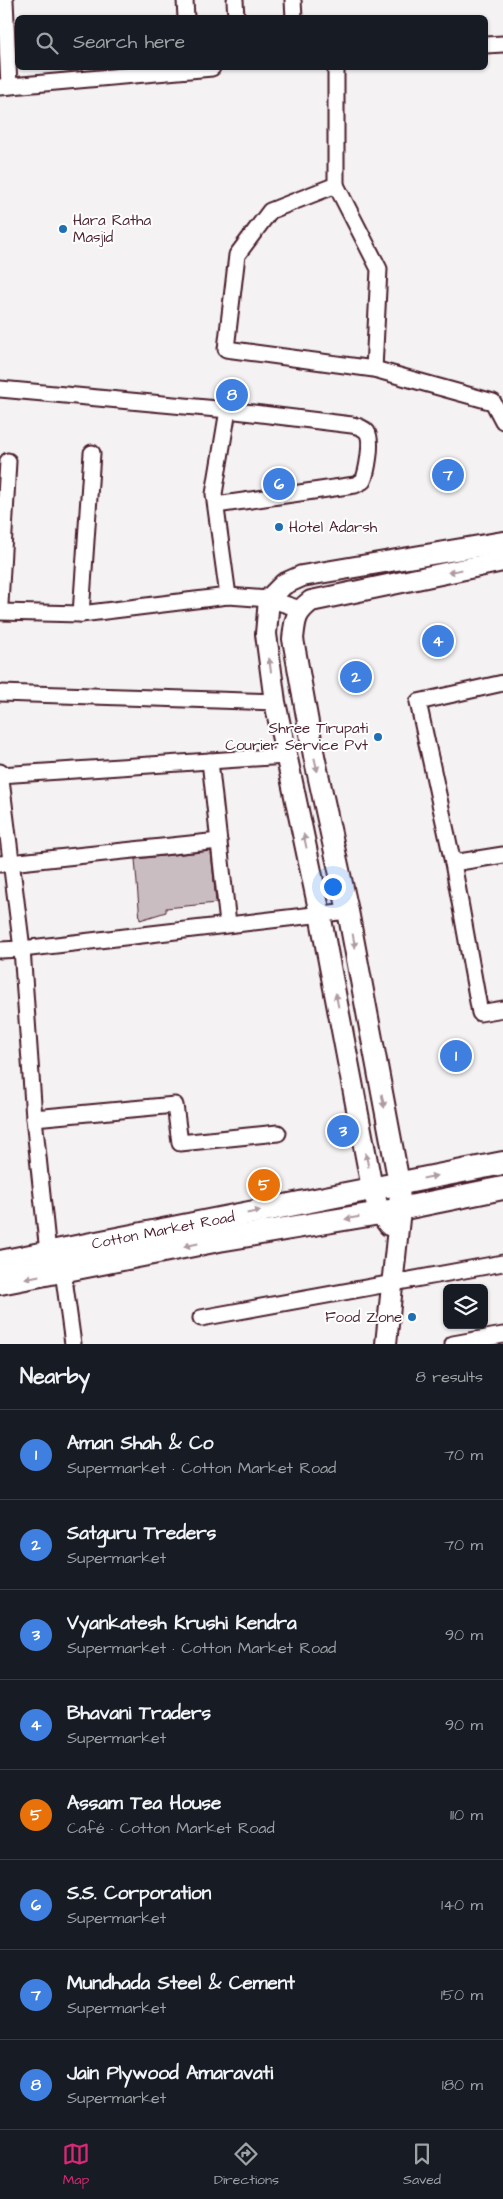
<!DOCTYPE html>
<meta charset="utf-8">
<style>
:root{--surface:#171b24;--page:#242831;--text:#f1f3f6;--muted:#9ea1a6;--line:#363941;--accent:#db2777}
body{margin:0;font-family:"Architects Daughter",sans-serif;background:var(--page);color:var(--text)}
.controls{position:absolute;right:15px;bottom:15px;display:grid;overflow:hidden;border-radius:8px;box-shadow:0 1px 4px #0004}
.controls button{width:45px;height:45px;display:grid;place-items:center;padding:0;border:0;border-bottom:1px solid var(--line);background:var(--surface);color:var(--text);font:25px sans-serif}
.you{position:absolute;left:332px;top:886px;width:18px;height:18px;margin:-12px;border:4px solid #fff;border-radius:50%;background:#1a73e8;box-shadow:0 0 0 8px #1a73e833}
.badge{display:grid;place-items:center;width:32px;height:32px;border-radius:50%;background:var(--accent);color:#fff;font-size:16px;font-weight:700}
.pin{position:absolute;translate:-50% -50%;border:2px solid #fff;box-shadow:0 1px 5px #0006}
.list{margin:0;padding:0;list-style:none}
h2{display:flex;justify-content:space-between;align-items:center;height:65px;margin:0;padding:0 20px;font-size:21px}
h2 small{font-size:16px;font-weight:400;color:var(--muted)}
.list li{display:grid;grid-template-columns:32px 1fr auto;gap:15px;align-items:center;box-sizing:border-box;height:90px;padding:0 20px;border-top:1px solid var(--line)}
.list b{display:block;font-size:19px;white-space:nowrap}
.list p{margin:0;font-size:16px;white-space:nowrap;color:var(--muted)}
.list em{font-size:16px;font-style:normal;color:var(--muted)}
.icon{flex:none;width:28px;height:28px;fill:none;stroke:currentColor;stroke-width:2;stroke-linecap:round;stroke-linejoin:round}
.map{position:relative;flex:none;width:503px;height:1344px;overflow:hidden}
.search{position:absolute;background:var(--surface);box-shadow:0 1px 4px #0004;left:15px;right:15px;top:15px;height:55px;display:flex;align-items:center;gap:12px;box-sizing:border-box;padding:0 18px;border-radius:8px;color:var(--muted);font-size:19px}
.sheet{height:785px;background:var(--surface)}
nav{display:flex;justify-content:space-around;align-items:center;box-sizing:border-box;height:70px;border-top:1px solid var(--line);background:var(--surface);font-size:14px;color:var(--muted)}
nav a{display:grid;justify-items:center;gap:2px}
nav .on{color:var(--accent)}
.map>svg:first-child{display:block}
.building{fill:#cabdc1;stroke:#4a1f2b}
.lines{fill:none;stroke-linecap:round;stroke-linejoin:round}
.street-casing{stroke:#4a1f2b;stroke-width:19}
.secondary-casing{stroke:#4a1f2b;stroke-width:24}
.primary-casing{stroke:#4a1f2b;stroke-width:26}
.street{stroke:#fff;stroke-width:15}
.secondary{stroke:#fff;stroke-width:20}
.primary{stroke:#fff;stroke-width:22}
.oneway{fill:#ae9aa0}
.poi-dot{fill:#1f6fb2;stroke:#fff;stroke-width:2}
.labels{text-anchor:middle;stroke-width:4;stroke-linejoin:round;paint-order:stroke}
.poi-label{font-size:15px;fill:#4a1f2b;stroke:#fff;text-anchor:start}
.street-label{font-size:15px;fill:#4a1f2b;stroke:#fff}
</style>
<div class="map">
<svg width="503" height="1344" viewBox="0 0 503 1344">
<rect width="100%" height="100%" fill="#f4f2f2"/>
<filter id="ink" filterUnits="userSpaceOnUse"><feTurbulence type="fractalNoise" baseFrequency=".02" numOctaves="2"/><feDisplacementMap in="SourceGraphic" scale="10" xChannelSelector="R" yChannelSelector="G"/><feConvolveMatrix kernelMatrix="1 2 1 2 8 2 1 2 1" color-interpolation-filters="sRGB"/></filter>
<g filter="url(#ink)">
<!-- building -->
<path class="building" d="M211,851L216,903L166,908V912L140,920L135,859Z"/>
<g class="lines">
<!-- street casing -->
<g class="street-casing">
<g id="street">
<path d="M5,0L9,86"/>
<path d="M185,0L186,18"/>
<path d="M235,0L236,18"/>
<path d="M293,0L294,18"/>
<path d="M486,45L503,44"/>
<path d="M336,68V185L270,211L237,255L226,349L374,369L493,402L503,421"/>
<path d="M0,87L212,68"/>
<path d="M336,185L379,269L374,369"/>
<path d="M0,389L228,410L352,425C357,426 363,427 367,432C373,441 367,472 363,481L355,485L216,505"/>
<path d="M228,596L214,494L228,410"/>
<path d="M0,604L8,461"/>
<path d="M0,612L81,614L228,596L269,599L300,609"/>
<path d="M81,614L92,453"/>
<path d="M503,683L418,702L453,863L480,1013L503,1009"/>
<path d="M0,693L275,702"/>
<path d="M210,761L228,924"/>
<path d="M0,772L22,949L34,1118L48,1253"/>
<path d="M0,775L286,756"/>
<path d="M453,863L503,855"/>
<path d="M0,864L219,841"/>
<path d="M0,950L22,949L348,911"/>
<path d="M34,1118L175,1105L180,1143L278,1133"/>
<path d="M63,1271L73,1344"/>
<path d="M201,1318L503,1263"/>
<path d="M453,1344L503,1335"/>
</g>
</g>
<!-- secondary casing -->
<g class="secondary-casing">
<g id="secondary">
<path d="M389,1225L380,1213L372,1188L320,914L275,702L266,634L269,599L284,584L302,576L503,542"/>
<path d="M386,1344L400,1209L399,1183L348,911L314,756L293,639C295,620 295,613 311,601L503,561"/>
</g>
</g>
<!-- primary casing -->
<g class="primary-casing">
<g id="primary">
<path d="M0,1262L503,1163"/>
<path d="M0,1283L219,1240L380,1213L503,1188"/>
</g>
</g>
<!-- street -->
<use href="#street" class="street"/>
<!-- secondary -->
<use href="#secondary" class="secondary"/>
<!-- primary -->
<use href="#primary" class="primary"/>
</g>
<!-- one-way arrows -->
<defs><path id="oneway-solid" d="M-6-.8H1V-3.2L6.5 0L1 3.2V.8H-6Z" transform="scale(1.25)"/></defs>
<g class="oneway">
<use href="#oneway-solid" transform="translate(455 571) rotate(168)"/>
<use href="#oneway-solid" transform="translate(270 665) rotate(-98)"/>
<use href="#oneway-solid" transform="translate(316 765) rotate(77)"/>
<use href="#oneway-solid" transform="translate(305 841) rotate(-102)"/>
<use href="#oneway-solid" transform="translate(354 941) rotate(79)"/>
<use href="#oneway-solid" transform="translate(337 1000) rotate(-101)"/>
<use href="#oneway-solid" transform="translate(383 1101) rotate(79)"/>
<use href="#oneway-solid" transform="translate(367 1160) rotate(-101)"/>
<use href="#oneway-solid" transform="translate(430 1177) rotate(-11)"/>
<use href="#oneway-solid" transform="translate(254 1212) rotate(-11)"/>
<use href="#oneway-solid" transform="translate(352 1218) rotate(170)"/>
<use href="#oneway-solid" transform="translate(191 1245) rotate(169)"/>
<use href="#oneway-solid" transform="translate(32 1277) rotate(169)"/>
</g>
</g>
<!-- markers -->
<g class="poi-dot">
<circle cx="63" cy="229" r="5"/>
<circle cx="279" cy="527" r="5"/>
<circle cx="378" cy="737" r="5"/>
<circle cx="412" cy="1317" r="5"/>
</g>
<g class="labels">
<!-- poi labels -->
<g class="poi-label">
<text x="73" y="225">Hara Ratha<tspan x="73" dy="17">Masjid</tspan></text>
<text x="289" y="532">Hotel Adarsh</text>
<text x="368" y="733" text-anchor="end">Shree Tirupati<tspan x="368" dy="17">Courier Service Pvt</tspan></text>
<text x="402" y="1322" text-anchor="end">Food Zone</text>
</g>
<!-- street labels -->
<g class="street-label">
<text transform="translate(163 1230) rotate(-11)" y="5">Cotton Market Road</text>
</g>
</g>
</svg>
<div class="controls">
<button><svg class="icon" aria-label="layers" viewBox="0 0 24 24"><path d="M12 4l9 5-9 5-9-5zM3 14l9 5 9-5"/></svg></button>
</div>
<div class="you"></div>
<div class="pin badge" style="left:456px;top:1056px;background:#3f7fe0">1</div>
<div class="pin badge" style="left:356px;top:677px;background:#3f7fe0">2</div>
<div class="pin badge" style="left:343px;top:1131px;background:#3f7fe0">3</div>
<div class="pin badge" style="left:438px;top:641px;background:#3f7fe0">4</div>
<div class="pin badge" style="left:264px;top:1185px;background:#e8710a">5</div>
<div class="pin badge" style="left:279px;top:484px;background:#3f7fe0">6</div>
<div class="pin badge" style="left:448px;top:475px;background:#3f7fe0">7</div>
<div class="pin badge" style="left:232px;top:395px;background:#3f7fe0">8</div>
<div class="search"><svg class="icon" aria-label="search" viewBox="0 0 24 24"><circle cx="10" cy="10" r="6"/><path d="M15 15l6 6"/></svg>Search here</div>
</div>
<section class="sheet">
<h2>Nearby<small>8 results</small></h2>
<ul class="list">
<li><span class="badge" style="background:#3f7fe0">1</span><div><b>Aman Shah &amp; Co</b><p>Supermarket · Cotton Market Road</p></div><em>70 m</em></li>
<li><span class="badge" style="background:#3f7fe0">2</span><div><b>Satguru Treders</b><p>Supermarket</p></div><em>70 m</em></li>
<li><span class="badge" style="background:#3f7fe0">3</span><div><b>Vyankatesh Krushi Kendra</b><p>Supermarket · Cotton Market Road</p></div><em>90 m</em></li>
<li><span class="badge" style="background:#3f7fe0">4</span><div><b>Bhavani Traders</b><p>Supermarket</p></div><em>90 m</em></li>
<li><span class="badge" style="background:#e8710a">5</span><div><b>Assam Tea House</b><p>Café · Cotton Market Road</p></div><em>110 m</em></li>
<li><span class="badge" style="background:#3f7fe0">6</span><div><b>S.S. Corporation</b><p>Supermarket</p></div><em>140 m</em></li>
<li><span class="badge" style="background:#3f7fe0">7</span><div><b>Mundhada Steel &amp; Cement</b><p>Supermarket</p></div><em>150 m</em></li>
<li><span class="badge" style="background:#3f7fe0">8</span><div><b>Jain Plywood Amaravati</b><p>Supermarket</p></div><em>180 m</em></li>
</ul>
</section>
<nav>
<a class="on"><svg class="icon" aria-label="map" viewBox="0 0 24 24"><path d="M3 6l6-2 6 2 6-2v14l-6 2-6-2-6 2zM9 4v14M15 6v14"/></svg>Map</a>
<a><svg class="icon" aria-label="directions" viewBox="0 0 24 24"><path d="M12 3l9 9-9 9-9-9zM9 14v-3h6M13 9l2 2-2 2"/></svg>Directions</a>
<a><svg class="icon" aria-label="saved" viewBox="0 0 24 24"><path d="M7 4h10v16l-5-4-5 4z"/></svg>Saved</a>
</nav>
